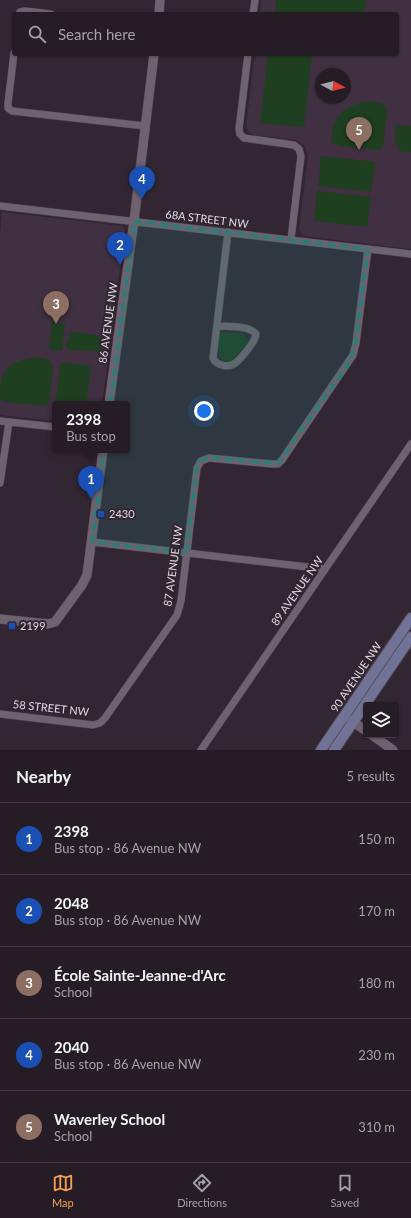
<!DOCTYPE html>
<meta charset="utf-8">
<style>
:root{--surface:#261c26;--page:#322932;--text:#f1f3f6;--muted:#a4a1a7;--line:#423a43;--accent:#f9a04d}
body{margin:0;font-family:Lato,sans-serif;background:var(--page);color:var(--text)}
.controls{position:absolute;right:12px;bottom:12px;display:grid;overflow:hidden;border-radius:4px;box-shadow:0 1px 3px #0004}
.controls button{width:36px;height:36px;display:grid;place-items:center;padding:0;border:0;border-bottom:1px solid var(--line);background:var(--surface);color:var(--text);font:20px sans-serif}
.compass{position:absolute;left:315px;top:68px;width:36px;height:36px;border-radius:50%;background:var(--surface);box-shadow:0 1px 3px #0004;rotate:97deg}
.you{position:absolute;left:204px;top:411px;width:14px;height:14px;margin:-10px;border:3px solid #fff;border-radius:50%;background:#1a73e8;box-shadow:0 0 0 6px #1a73e833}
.badge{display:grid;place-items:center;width:26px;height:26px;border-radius:50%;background:var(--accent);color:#fff;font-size:13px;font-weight:700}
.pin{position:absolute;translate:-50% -33px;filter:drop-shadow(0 1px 2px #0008)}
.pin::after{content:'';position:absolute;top:21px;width:14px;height:12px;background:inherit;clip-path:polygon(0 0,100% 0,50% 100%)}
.popup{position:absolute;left:52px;top:401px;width:78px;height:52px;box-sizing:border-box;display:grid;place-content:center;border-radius:4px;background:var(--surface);filter:drop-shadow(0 1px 3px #0005);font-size:13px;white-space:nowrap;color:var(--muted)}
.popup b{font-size:15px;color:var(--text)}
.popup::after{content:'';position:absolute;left:50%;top:100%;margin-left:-8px;border:8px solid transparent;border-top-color:var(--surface)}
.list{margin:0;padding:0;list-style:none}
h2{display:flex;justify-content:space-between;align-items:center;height:52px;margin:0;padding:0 16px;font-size:17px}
h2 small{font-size:13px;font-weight:400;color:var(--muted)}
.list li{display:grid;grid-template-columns:26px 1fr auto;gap:12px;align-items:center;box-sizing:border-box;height:72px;padding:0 16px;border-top:1px solid var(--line)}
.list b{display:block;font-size:15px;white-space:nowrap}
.list p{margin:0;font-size:13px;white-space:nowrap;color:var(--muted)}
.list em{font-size:13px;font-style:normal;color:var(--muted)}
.icon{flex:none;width:22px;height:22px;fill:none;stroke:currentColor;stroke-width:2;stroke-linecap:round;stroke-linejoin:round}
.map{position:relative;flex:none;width:411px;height:750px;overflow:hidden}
.search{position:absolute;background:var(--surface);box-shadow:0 1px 3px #0004;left:12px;right:12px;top:12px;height:44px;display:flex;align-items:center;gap:10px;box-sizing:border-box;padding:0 14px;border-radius:4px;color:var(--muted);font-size:15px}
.sheet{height:412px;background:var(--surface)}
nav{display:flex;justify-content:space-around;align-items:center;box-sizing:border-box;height:56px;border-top:1px solid var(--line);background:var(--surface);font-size:11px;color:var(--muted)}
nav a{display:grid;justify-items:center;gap:2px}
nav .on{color:var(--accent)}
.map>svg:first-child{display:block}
.built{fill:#403041;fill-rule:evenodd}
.green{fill:#1f3f21}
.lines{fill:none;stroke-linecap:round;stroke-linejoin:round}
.minor-casing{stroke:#4d434d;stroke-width:8}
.tertiary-casing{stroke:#4d434d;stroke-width:10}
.secondary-casing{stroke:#4d434d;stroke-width:12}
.minor{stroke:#6f6270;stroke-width:7}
.tertiary{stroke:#6f6270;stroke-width:9}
.secondary{stroke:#707296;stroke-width:10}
.marked{fill:#248079;fill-opacity:0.2;stroke:#248079;stroke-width:3;stroke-dasharray:8 5;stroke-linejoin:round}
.transit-dot{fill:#1a4fb4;stroke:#322632;stroke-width:1.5}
.labels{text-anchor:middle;stroke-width:4;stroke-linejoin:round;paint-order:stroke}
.street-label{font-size:11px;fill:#e0d8e0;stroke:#322632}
.poi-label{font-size:11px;fill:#e0d8e0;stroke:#322632;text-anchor:start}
</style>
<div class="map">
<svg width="411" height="750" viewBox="0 0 411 750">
<rect width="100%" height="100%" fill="#322632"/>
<!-- built -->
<g class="built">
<path d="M261,0H411V249L304,236L299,231L308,155L305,146L297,140L254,135L248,131L246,125L255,54H397V14H260ZM321,74H345V98H321Z"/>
<path d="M2,212L122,226L125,229L102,404H55V421L0,415V233Z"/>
</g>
<!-- green -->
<g class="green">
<path d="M276,0H366L364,14H275Z"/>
<path d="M268,54L312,55L304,127L260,123Z"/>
<path d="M371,101L384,104L387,111L383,147L378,150L340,146L331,142C332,115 346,104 371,101Z"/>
<path d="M397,125L411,126V152L401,151C394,141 394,137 397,125Z"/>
<path d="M321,156L375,162L371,192L318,186Z"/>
<path d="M317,191L371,197L367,227L314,221Z"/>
<path d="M52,322L65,324L62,351L49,349Z"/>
<path d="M72,332L101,336L105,338L102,350L98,351L69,350L66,346V341L69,340V335Z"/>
<path d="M222,332L244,334L248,340L247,344L231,361H228L221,359C217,352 217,339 222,332Z"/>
<path d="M37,357L50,360L53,368L49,403L44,406L6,402L0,399C0,393 0,386 1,380C5,363 23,359 37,357Z"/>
<path d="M61,362L91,366L86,404H55Z"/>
</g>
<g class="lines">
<!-- minor casing -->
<g class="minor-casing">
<g id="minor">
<path d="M19,14L20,12L25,11L51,14"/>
<path d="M253,14L255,0"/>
<path d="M14,53L8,103V108L12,111L145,126"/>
<path d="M248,54L239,129L240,134L244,138L294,145L299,149L301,156L291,239"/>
<path d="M0,206L411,254"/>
<path d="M217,326C229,327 248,325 256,334C256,341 240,360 234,364C227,368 216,365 213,358L228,232"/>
<path d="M0,421L55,427"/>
<path d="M0,483L9,422"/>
<path d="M92,542L325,569"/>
<path d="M0,714L93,725L100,723L105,718L177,615L181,601L197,468L201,461L209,458L272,464H278L282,460L353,355L356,343L368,249"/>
<path d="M201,750L411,444"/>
</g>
</g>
<!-- tertiary casing -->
<g class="tertiary-casing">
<g id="tertiary">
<path d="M159,14L160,0"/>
<path d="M109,404L134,221L154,54"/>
<path d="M0,619L48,624L55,622L82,585L87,575L103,450"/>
<path d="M348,718L366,731"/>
<path d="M372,735L393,750"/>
</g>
</g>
<!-- secondary casing -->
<g class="secondary-casing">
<g id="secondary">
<path d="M321,750L411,618"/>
<path d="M334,750L411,637"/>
</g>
</g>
<!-- minor -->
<use href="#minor" class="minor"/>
<!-- tertiary -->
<use href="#tertiary" class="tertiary"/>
<!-- secondary -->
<use href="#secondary" class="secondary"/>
</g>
<!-- marked area -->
<path class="marked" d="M134,221L368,249L356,343L348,365L278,464L209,458L201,461L197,468L187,553L92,542Z"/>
<!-- markers -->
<g class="transit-dot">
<rect x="97" y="510" width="8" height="8" rx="2"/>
<rect x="8" y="622" width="8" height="8" rx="2"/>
</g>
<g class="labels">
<!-- street labels -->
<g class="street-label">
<text transform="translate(207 219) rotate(7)" y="4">68A STREET NW</text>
<text transform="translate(108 323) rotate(-82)" y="4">86 AVENUE NW</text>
<text transform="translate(173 566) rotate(-82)" y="4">87 AVENUE NW</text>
<text transform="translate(297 591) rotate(-55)" y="4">89 AVENUE NW</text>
<text transform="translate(356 677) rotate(-56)" y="4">90 AVENUE NW</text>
<text transform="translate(51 708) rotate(6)" y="4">58 STREET NW</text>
</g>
<!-- poi labels -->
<g class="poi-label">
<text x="109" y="518">2430</text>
<text x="20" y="630">2199</text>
</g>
</g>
</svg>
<div class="controls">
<button><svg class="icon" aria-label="layers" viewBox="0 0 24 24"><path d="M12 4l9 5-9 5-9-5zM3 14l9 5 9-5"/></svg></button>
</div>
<svg class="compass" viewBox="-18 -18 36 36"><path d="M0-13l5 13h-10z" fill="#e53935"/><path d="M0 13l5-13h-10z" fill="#a4a1a7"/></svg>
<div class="you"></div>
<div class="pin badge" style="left:91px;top:499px;background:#1a4fb4">1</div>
<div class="popup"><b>2398</b>Bus stop</div>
<div class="pin badge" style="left:120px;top:265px;background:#1a4fb4">2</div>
<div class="pin badge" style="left:56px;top:324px;background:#8d6e63">3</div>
<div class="pin badge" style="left:142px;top:199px;background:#1a4fb4">4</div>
<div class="pin badge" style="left:359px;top:150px;background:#8d6e63">5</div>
<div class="search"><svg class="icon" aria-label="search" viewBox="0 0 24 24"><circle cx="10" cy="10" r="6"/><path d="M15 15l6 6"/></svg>Search here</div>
</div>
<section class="sheet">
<h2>Nearby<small>5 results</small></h2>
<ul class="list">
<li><span class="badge" style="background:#1a4fb4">1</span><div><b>2398</b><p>Bus stop · 86 Avenue NW</p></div><em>150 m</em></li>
<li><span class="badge" style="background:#1a4fb4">2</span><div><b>2048</b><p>Bus stop · 86 Avenue NW</p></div><em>170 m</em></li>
<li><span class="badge" style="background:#8d6e63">3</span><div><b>École Sainte-Jeanne-d'Arc</b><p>School</p></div><em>180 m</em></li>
<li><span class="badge" style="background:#1a4fb4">4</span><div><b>2040</b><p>Bus stop · 86 Avenue NW</p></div><em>230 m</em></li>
<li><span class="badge" style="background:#8d6e63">5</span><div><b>Waverley School</b><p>School</p></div><em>310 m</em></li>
</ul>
</section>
<nav>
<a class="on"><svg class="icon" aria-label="map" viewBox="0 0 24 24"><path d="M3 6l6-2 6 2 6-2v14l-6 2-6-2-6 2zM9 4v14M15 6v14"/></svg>Map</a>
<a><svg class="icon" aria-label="directions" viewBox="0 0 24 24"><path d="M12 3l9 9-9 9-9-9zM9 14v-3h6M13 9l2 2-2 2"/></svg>Directions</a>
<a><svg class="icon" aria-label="saved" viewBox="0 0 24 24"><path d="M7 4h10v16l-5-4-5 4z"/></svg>Saved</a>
</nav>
